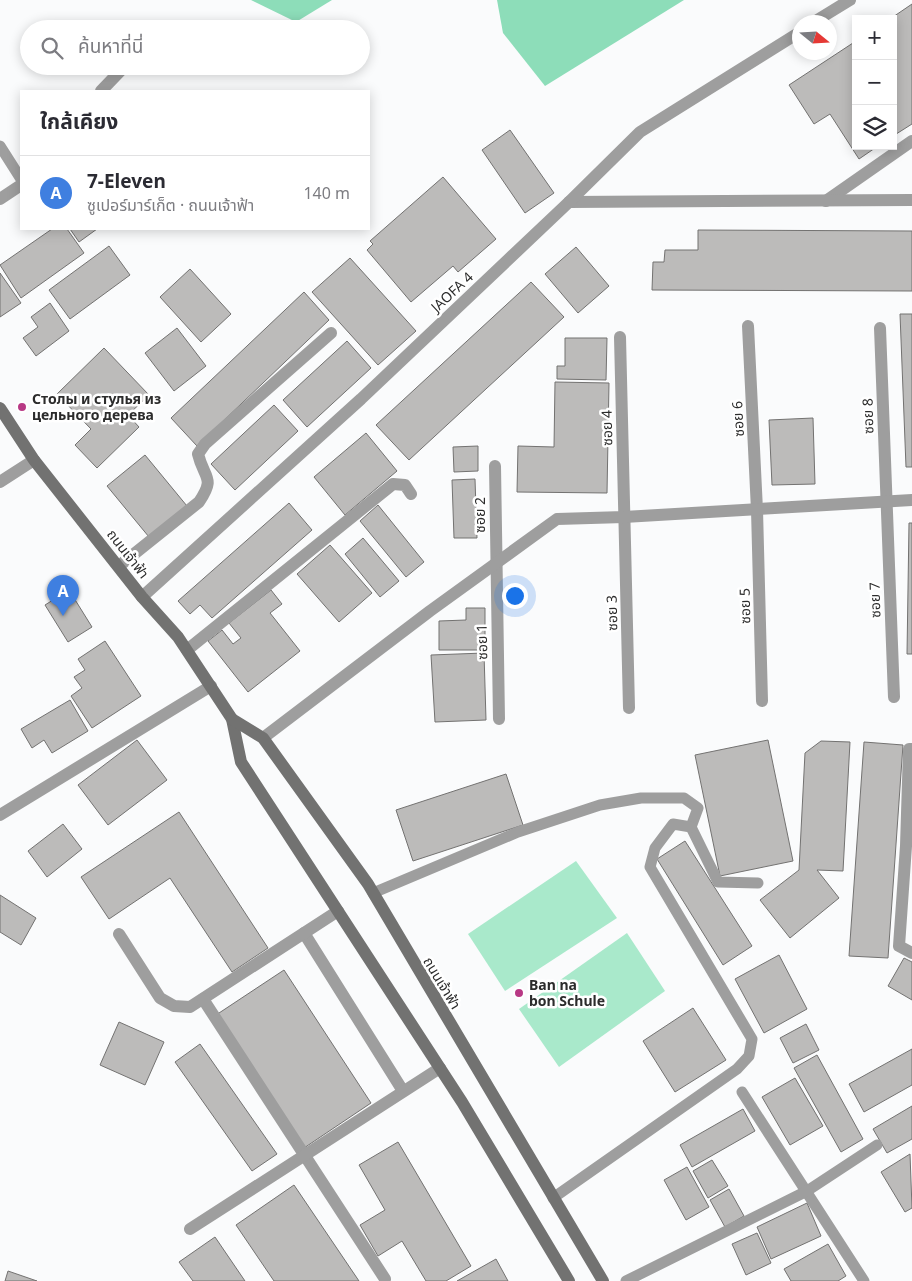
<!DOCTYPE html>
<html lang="th">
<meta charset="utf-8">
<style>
:root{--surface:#fff;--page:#f2f2f3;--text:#2b2b33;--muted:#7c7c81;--line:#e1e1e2;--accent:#0f766e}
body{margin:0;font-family:"Noto Sans","Noto Sans Thai",sans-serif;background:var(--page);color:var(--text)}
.controls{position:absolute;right:15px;top:15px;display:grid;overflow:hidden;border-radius:0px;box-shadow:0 2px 12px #0003}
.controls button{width:45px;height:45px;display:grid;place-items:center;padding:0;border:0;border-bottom:1px solid var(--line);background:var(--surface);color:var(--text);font:25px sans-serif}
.compass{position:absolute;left:792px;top:15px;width:45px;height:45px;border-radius:50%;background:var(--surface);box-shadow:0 2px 12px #0003;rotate:108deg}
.you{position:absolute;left:514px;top:595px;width:18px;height:18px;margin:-12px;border:4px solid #fff;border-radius:50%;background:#1a73e8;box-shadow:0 0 0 8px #1a73e833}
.badge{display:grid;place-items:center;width:32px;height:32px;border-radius:50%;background:var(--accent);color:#fff;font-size:16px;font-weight:700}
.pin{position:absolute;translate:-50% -41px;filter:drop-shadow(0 1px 2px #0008)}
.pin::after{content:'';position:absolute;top:26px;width:18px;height:15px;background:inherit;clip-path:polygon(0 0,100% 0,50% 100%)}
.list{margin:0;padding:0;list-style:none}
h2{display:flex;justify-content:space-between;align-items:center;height:65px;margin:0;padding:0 20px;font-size:21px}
h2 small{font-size:16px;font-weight:400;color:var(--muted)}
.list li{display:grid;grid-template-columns:32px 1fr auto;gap:15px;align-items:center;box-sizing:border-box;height:75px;padding:0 20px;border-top:1px solid var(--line)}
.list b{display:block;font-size:19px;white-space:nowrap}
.list p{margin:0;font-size:16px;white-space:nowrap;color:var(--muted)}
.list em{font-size:16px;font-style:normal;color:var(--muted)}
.icon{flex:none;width:28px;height:28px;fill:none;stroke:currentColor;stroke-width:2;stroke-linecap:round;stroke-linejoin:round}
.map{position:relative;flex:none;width:912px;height:1281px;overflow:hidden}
.search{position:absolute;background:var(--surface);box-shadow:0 2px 12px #0003;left:20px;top:20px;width:350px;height:55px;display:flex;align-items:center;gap:12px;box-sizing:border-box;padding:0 18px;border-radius:28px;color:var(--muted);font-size:19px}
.panel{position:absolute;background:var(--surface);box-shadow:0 2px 12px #0003;left:20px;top:90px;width:350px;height:140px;border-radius:0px}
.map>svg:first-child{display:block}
.green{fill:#a9e9cb}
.forest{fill:#8dddb9}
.building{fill:#bcbbba;stroke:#737271}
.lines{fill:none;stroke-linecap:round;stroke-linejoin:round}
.service{stroke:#9e9e9e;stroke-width:11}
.minor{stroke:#9e9e9e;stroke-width:12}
.secondary{stroke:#727271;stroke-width:12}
.poi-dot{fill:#b83985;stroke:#fff;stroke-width:2}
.labels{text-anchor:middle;stroke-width:5;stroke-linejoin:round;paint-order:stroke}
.street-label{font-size:14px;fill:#2c2c2c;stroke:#fff}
.poi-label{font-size:14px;font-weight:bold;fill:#2c2c2c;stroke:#fff;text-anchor:start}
</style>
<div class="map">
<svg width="912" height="1281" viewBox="0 0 912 1281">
<rect width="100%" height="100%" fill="#fafbfc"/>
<!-- green -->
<g class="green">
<path d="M576,861L617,918L505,991L468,934Z"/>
<path d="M627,933L665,991L559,1067L519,1009Z"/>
</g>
<!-- forest -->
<g class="forest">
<path d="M251,0H332L296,22Z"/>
<path d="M497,0H684L545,86L503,33Z"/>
</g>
<!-- building -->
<g class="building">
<path d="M912,4V124L893,136V19H890Z"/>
<path d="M856,41V146H878L859,159L830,114L814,124L789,85Z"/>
<path d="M510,130L554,193L525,213L482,150Z"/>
<path d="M443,177L496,239L458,272L453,266L411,302L367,250L373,244L370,241Z"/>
<path d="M52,229H67L84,253L21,298L0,265Z"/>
<path d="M70,229H97L79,242Z"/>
<path d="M698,230L912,231V291L652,290L653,262H664L665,250H698Z"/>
<path d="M109,246L130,275L70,319L49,290Z"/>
<path d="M576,247L609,286L578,313L545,274Z"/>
<path d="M350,258L416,331L378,365L312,292Z"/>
<path d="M190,269L231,314L201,342L160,297Z"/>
<path d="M0,273L21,303L0,317Z"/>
<path d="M531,282L564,317L409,460L376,425Z"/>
<path d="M304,292L329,320L197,446L171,418Z"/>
<path d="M50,303L69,331L36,356L23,338L38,327L31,317Z"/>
<path d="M900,314H912V467H906Z"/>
<path d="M177,328L206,366L174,391L145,353Z"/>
<path d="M565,338H607L606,380L557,379V366H565Z"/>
<path d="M347,341L371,368L307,427L283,400Z"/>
<path d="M104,348L149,395L128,415L139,427L97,468L75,445L91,429L57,394Z"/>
<path d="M555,382L609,383L607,493L517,492L518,446L554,447Z"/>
<path d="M274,405L298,431L235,490L211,464Z"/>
<path d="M813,418L815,484L772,485L769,420Z"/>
<path d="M366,433L397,471L345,515L314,477Z"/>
<path d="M478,446V471L454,472L453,447Z"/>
<path d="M145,455L187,506L149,537L107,486Z"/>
<path d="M475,479L477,538H454L452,480Z"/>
<path d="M289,503L312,530L212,618L200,605L190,614L178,601Z"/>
<path d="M378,505L424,562L406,577L360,521Z"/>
<path d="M909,523H912V654H907Z"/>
<path d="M363,538L399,581L380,597L345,554Z"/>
<path d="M330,545L372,593L339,622L297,574Z"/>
<path d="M69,590L92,627L68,642L45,605Z"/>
<path d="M271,590L282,604L270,613L300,651L248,692L208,641L222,630L233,644L241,638L229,623Z"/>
<path d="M466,608H485V650H439V621L466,620Z"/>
<path d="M105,641L141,696L92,728L71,696L82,688L74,677L85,670L78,659Z"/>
<path d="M484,653L486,720L435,722L431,655Z"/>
<path d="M70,700L88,731L52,753L44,740L32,748L21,729Z"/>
<path d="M137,740L167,780L108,825L78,785Z"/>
<path d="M768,740L793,861L720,876L695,755Z"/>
<path d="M821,741L850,742L843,871L817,870L839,898L790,938L760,900L799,870L805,753Z"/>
<path d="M864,742L903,745L888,958L849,956Z"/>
<path d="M506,774L523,825L413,861L396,810Z"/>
<path d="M179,812L268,948L232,972L170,878L109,919L81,877Z"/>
<path d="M63,824L82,849L47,877L28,851Z"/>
<path d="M685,841L752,946L723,965L657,859Z"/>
<path d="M0,895L36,918L21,945L0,932Z"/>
<path d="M779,955L807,1009L764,1033L735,979Z"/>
<path d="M904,958L912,962V1000L888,986Z"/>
<path d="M284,970L371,1103L304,1148L216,1015Z"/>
<path d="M693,1008L726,1060L675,1092L643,1041Z"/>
<path d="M119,1022L164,1042L145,1085L100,1065Z"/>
<path d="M806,1024L819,1050L793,1063L780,1038Z"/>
<path d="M200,1044L277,1154L252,1171L175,1062Z"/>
<path d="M912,1049V1085L864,1112L849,1084Z"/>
<path d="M817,1055L863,1139L841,1152L794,1068Z"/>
<path d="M795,1078L823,1126L790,1145L762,1097Z"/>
<path d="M912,1106V1139L887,1153L873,1129Z"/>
<path d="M743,1109L755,1131L692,1167L680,1145Z"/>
<path d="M398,1142L471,1266L446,1281H426L402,1241L378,1256L360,1225L385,1210L359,1165Z"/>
<path d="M910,1154L912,1208L905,1212L881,1172Z"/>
<path d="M712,1160L728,1186L708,1198L693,1171Z"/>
<path d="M687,1167L709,1207L686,1220L664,1180Z"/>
<path d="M294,1185L359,1281H274L236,1225Z"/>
<path d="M729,1189L744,1216L725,1227L710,1200Z"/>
<path d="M807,1203L821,1236L771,1259L757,1227Z"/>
<path d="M757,1233L771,1263L746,1275L732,1244Z"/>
<path d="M215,1237L245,1281H193L179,1262Z"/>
<path d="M828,1244L846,1276L838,1281H791L784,1269Z"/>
<path d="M496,1259L508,1281H457Z"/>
<path d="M8,1271L37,1281H5Z"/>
</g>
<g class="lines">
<!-- service -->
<g class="service">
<path d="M0,146L21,179"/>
<path d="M373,893L518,832L600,805L641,798H684L698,808L691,827L718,882L758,883"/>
<path d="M742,1092L864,1281"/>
<path d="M553,1198L737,1069L749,1056L752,1039L650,867L655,848L673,824L691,827"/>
<path d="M626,1281L807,1191L877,1145"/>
</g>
<!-- minor -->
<g class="minor">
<path d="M814,22L850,0"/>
<path d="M101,91L125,66"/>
<path d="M0,199L21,185"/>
<path d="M826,201L912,141"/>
<path d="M569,202L912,200"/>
<path d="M748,326L757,510L762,701"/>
<path d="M880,328L894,697"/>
<path d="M620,337L629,708"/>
<path d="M495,466L499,719"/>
<path d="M0,482L34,460"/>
<path d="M119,566L199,502C216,477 204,479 198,454L205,444L331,333"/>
<path d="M142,597L361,399L569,202L640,132L800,32"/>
<path d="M187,650L393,484L405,485L411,494"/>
<path d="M263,738L430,611L557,519L624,517L912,500"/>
<path d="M912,749H909L906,846L899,946L912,953"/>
<path d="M0,815L211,686"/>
<path d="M304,933L403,1091"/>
<path d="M119,934L160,998L174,1006L190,1007L338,911"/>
<path d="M203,999L385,1279"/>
<path d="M190,1229L440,1068"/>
</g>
<!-- secondary -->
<g class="secondary">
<path d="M0,408L34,460L142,597L178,637L232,719L241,762L462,1102L569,1281"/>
<path d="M232,719L263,738L368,884L603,1281"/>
</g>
</g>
<!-- markers -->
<g class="poi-dot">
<circle cx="22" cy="407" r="5"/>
<circle cx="519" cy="993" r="5"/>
</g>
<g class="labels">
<!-- street labels -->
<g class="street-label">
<text transform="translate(452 292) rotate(-43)" y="5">JAOFA 4</text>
<text transform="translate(868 416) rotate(-92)" y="5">ซอย 8</text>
<text transform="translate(738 419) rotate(-93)" y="5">ซอย 6</text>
<text transform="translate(607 428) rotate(-91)" y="5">ซอย 4</text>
<text transform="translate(480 515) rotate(-90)" y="5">ซอย 2</text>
<text transform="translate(128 554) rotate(52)" y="5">ถนนเจ้าฟ้า</text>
<text transform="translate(875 600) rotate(-92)" y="5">ซอย 7</text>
<text transform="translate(745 606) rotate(-91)" y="5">ซอย 5</text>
<text transform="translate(612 613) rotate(-91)" y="5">ซอย 3</text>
<text transform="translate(482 642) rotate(-91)" y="5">ซอย 1</text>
<text transform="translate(442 983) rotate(59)" y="5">ถนนเจ้าฟ้า</text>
</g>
<!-- poi labels -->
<g class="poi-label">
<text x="32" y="404">Столы и стулья из<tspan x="32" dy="16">цельного дерева</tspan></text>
<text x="529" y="990">Ban na<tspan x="529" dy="16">bon Schule</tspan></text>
</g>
</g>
</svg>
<div class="controls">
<button>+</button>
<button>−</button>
<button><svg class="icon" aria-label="layers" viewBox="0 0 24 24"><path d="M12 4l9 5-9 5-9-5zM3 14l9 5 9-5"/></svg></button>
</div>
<svg class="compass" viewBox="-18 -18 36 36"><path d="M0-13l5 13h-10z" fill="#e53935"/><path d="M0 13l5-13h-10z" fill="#7c7c81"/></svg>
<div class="you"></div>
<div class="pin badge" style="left:63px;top:616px;background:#3f7fe0">A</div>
<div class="search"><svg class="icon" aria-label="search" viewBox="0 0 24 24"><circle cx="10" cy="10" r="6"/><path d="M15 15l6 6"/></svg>ค้นหาที่นี่</div>
<section class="panel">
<h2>ใกล้เคียง<small></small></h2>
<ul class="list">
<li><span class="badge" style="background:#3f7fe0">A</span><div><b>7-Eleven</b><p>ซูเปอร์มาร์เก็ต · ถนนเจ้าฟ้า</p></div><em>140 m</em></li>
</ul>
</section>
</div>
